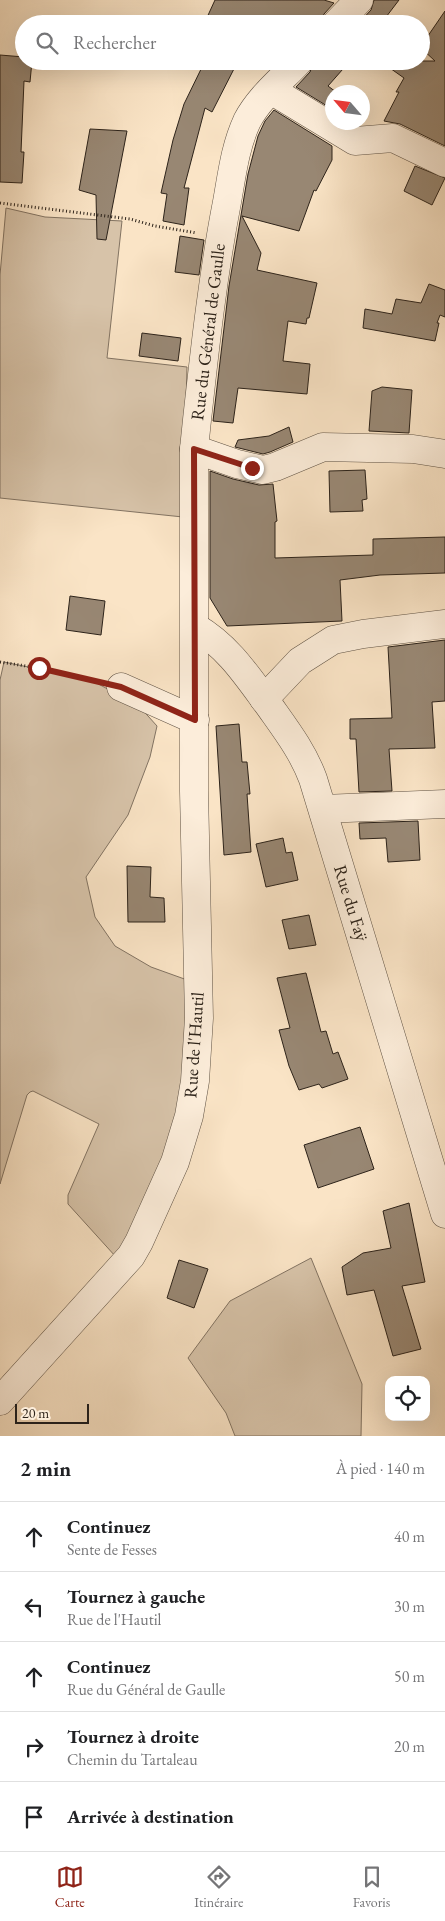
<!DOCTYPE html>
<html lang="fr">
<meta charset="utf-8">
<style>
:root{--surface:#fff;--page:#f6f6f6;--text:#202124;--muted:#757577;--line:#e0e0e0;--accent:#8f2418}
body{margin:0;font-family:"EB Garamond",serif;background:var(--page);color:var(--text)}
.controls{position:absolute;right:15px;bottom:15px;display:grid;overflow:hidden;border-radius:10px;box-shadow:0 5px 20px #0002}
.controls button{width:45px;height:45px;display:grid;place-items:center;padding:0;border:0;border-bottom:1px solid var(--line);background:var(--surface);color:var(--text);font:25px sans-serif}
.compass{position:absolute;left:325px;top:85px;width:45px;height:45px;border-radius:50%;background:var(--surface);box-shadow:0 5px 20px #0002;rotate:298deg}
.scale{position:absolute;left:15px;bottom:12px;width:74px;box-sizing:border-box;padding-left:5px;border:2px solid #2d231a;border-top:0;font-size:14px;line-height:18px;white-space:nowrap;color:#2d231a;-webkit-text-stroke:4px #fcedda;paint-order:stroke}
.stop{position:absolute;width:15px;height:15px;margin:-11px;border:4px solid #8f2418;border-radius:50%;background:#fff}
.stop.end{background:#8f2418;border-color:#fff;box-shadow:0 1px 5px #0008}
.list{margin:0;padding:0;list-style:none}
h2{display:flex;justify-content:space-between;align-items:center;height:65px;margin:0;padding:0 20px;font-size:21px}
h2 small{font-size:16px;font-weight:400;color:var(--muted)}
.list li{display:grid;grid-template-columns:32px 1fr auto;gap:15px;align-items:center;box-sizing:border-box;height:70px;padding:0 20px;border-top:1px solid var(--line)}
.list b{display:block;font-size:19px;white-space:nowrap}
.list p{margin:0;font-size:16px;white-space:nowrap;color:var(--muted)}
.list em{font-size:16px;font-style:normal;color:var(--muted)}
.icon{flex:none;width:28px;height:28px;fill:none;stroke:currentColor;stroke-width:2;stroke-linecap:round;stroke-linejoin:round}
.map{position:relative;flex:none;width:445px;height:1436px;overflow:hidden}
.search{position:absolute;background:var(--surface);box-shadow:0 5px 20px #0002;left:15px;right:15px;top:15px;height:55px;display:flex;align-items:center;gap:12px;box-sizing:border-box;padding:0 18px;border-radius:28px;color:var(--muted);font-size:19px}
.sheet{height:415px;background:var(--surface)}
nav{display:flex;justify-content:space-around;align-items:center;box-sizing:border-box;height:70px;border-top:1px solid var(--line);background:var(--surface);font-size:14px;color:var(--muted)}
nav a{display:grid;justify-items:center;gap:2px}
nav .on{color:var(--accent)}
.map>svg:first-child{display:block}
.green{fill:#d7c3a9;stroke:#827362}
.building{fill:#988773;stroke:#2d231a}
.lines{fill:none;stroke-linecap:round;stroke-linejoin:round}
.minor-casing{stroke:#605345;stroke-width:29}
.path{stroke:#2d231a;stroke-width:3;stroke-dasharray:1 2.5;stroke-linecap:butt}
.minor{stroke:#fcedda;stroke-width:28}
.route{stroke:#8f2418;stroke-width:6}
.labels{text-anchor:middle;stroke-width:4;stroke-linejoin:round;paint-order:stroke}
.street-label{font-size:18px;fill:#2d231a;stroke:#fcedda}
</style>
<div class="map">
<svg width="445" height="1436" viewBox="0 0 445 1436">
<rect width="100%" height="100%" fill="#fae4c6"/>
<filter id="stains"><feTurbulence type="fractalNoise" baseFrequency=".004" numOctaves="4"/><feColorMatrix values="0 0 0 0 .2 0 0 0 0 .09 0 0 0 0 .02 0 0 0 .5 -.17"/></filter>
<radialGradient id="worn" r=".72"><stop offset=".6" stop-color="#630" stop-opacity="0"/><stop offset="1" stop-color="#630" stop-opacity=".3"/></radialGradient>
<!-- green -->
<g class="green">
<path d="M6,208L45,217L122,221L107,358L187,367L183,517L0,498V275Z"/>
<path d="M4,662L91,680L139,706L157,726L150,757L128,815L86,877L95,917L115,946L151,967L190,981L186,1067L167,1181L116,1257L68,1204V1195L99,1124L33,1091L30,1092L27,1095L0,1184V680Z"/>
<path d="M311,1258L362,1384L361,1436H235L226,1413L188,1358L230,1301Z"/>
</g>
<!-- building -->
<g class="building">
<path d="M215,0H324L334,3L324,14L321,24H204Z"/>
<path d="M374,0H399L383,21V24H358L371,10Z"/>
<path d="M445,11V146L400,124L384,121L399,92H396L404,78L380,61H435L421,48V46Z"/>
<path d="M0,55L24,57V61H32L30,82L24,81L21,152H24L22,183L0,182Z"/>
<path d="M205,61H238L212,112L205,108L184,188H189L184,225L163,221L167,194L161,193L173,140L184,104Z"/>
<path d="M314,61H350L328,86L336,92H332V109L296,87L310,72Z"/>
<path d="M274,110L332,146V160L316,191L314,190L299,231L242,216L261,253L257,270L317,283L309,318H307L306,324L288,321L283,361L310,364L307,394L238,388L233,423L213,421L229,286L248,174L258,136L265,121Z"/>
<path d="M90,129L127,131L106,240L97,239L96,195L79,190Z"/>
<path d="M415,166L445,178L432,205L404,191Z"/>
<path d="M180,236L204,240L199,275L175,272Z"/>
<path d="M429,284L445,290V317L440,315L437,323H439L435,341L363,328L365,309L392,314L396,299L421,303Z"/>
<path d="M142,333L181,338L178,361L139,356Z"/>
<path d="M382,387L412,390L409,433L369,431L372,391Z"/>
<path d="M289,427L293,442L270,452L263,454L235,447L238,440L269,436Z"/>
<path d="M365,470L367,499L362,500L363,511L330,512L329,471Z"/>
<path d="M210,471L233,479L259,485L273,484L277,521L275,522V558L373,555V539L445,537V573L380,575L340,580L342,621L227,626L210,598Z"/>
<path d="M70,596L105,601L101,635L66,630Z"/>
<path d="M445,640V701L432,702L435,748L389,749L392,791L359,792L356,739H350V719L392,718L388,647Z"/>
<path d="M239,724L242,762H247L250,794H247L251,852L224,855L216,726Z"/>
<path d="M418,821L420,860L388,862L386,838L360,839L359,823Z"/>
<path d="M283,838L286,853L292,852L298,880L266,887L256,844Z"/>
<path d="M127,866L151,867L150,897L164,898L165,922H128Z"/>
<path d="M309,915L316,945L289,949L282,920Z"/>
<path d="M306,973L321,1032L326,1031L333,1054L338,1052L348,1079L322,1088L319,1084L299,1090L289,1066L279,1030L290,1028L277,978Z"/>
<path d="M360,1127L374,1169L318,1188L304,1145Z"/>
<path d="M409,1203L425,1282L402,1286L421,1349L393,1356L374,1290L347,1295L342,1267L363,1253L391,1248L383,1211Z"/>
<path d="M179,1260L208,1269L194,1308L167,1298Z"/>
</g>
<g class="lines">
<!-- minor casing -->
<g class="minor-casing">
<g id="minor">
<path d="M336,24L359,0"/>
<path d="M271,90L355,141L393,138L445,163"/>
<path d="M194,449L237,464L263,470L275,467L323,447L413,449L445,454"/>
<path d="M195,627C229,647 247,676 270,707C287,731 303,752 313,779L445,1214"/>
<path d="M121,687L195,720"/>
<path d="M264,699L300,661L333,640L363,634L445,624"/>
<path d="M323,809L445,804"/>
<path d="M0,1401L131,1256L139,1242L175,1162L189,1116L195,1081L199,1018L194,791V449L197,420C205,347 213,274 227,202C232,174 235,147 247,121C259,98 281,80 299,61"/>
</g>
</g>
<!-- path -->
<g class="path">
<path d="M0,203L130,219L155,226L197,233"/>
<path d="M0,662L39,668L97,682"/>
</g>
<!-- minor -->
<use href="#minor" class="minor"/>
</g>
<g class="lines">
<!-- route -->
<path class="route" d="M39,668L121,687L195,720L194,449L252,468"/>
</g>
<g class="labels">
<!-- street labels -->
<g class="street-label">
<text transform="translate(208 332) rotate(-83)" y="6">Rue du Général de Gaulle</text>
<text transform="translate(351 903) rotate(73)" y="6">Rue du Faÿ</text>
<text transform="translate(194 1045) rotate(-86)" y="6">Rue de l'Hautil</text>
</g>
</g>
<rect width="100%" height="100%" filter="url(#stains)"/>
<rect width="100%" height="100%" fill="url(#worn)"/>
</svg>
<div class="controls">
<button><svg class="icon" aria-label="locate" viewBox="0 0 24 24"><circle cx="12" cy="12" r="6"/><path d="M12 2v4M12 18v4M2 12h4M18 12h4"/></svg></button>
</div>
<svg class="compass" viewBox="-18 -18 36 36"><path d="M0-13l5 13h-10z" fill="#e53935"/><path d="M0 13l5-13h-10z" fill="#757577"/></svg>
<div class="scale">20 m</div>
<div class="stop" style="left:39px;top:668px"></div>
<div class="stop end" style="left:252px;top:468px"></div>
<div class="search"><svg class="icon" aria-label="search" viewBox="0 0 24 24"><circle cx="10" cy="10" r="6"/><path d="M15 15l6 6"/></svg>Rechercher</div>
</div>
<section class="sheet">
<h2>2 min<small>À pied · 140 m</small></h2>
<ul class="list">
<li><svg class="icon" aria-label="ahead" viewBox="0 0 24 24"><path d="M12 20V5M6 11l6-6 6 6"/></svg><div><b>Continuez</b><p>Sente de Fesses</p></div><em>40 m</em></li>
<li><svg class="icon" aria-label="left" viewBox="0 0 24 24"><path d="M17 20v-9H6M10 6l-5 5 5 5"/></svg><div><b>Tournez à gauche</b><p>Rue de l'Hautil</p></div><em>30 m</em></li>
<li><svg class="icon" aria-label="ahead" viewBox="0 0 24 24"><path d="M12 20V5M6 11l6-6 6 6"/></svg><div><b>Continuez</b><p>Rue du Général de Gaulle</p></div><em>50 m</em></li>
<li><svg class="icon" aria-label="right" viewBox="0 0 24 24"><path d="M7 20v-9h11M14 6l5 5-5 5"/></svg><div><b>Tournez à droite</b><p>Chemin du Tartaleau</p></div><em>20 m</em></li>
<li><svg class="icon" aria-label="arrive" viewBox="0 0 24 24"><path d="M6 21V4h12l-3 4 3 4H6"/></svg><div><b>Arrivée à destination</b></div></li>
</ul>
</section>
<nav>
<a class="on"><svg class="icon" aria-label="map" viewBox="0 0 24 24"><path d="M3 6l6-2 6 2 6-2v14l-6 2-6-2-6 2zM9 4v14M15 6v14"/></svg>Carte</a>
<a><svg class="icon" aria-label="directions" viewBox="0 0 24 24"><path d="M12 3l9 9-9 9-9-9zM9 14v-3h6M13 9l2 2-2 2"/></svg>Itinéraire</a>
<a><svg class="icon" aria-label="saved" viewBox="0 0 24 24"><path d="M7 4h10v16l-5-4-5 4z"/></svg>Favoris</a>
</nav>
